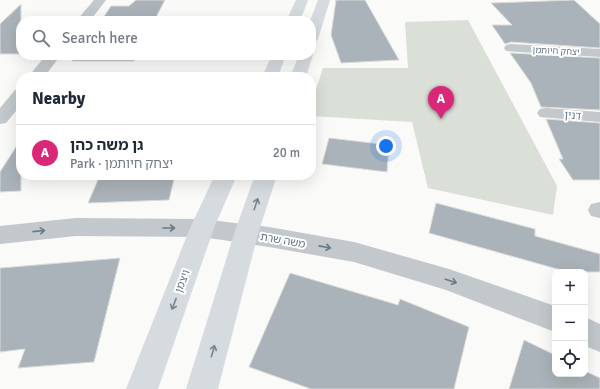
<!DOCTYPE html>
<meta charset="utf-8">
<style>
:root{--surface:#fff;--page:#f2f2f3;--text:#1f2937;--muted:#747a83;--line:#e0e1e3;--accent:#db2777}
body{margin:0;font-family:Signika,"Noto Sans Hebrew",sans-serif;background:var(--page);color:var(--text)}
.controls{position:absolute;right:12px;bottom:12px;display:grid;overflow:hidden;border-radius:8px;box-shadow:0 4px 16px #0002}
.controls button{width:36px;height:36px;display:grid;place-items:center;padding:0;border:0;border-bottom:1px solid var(--line);background:var(--surface);color:var(--text);font:20px sans-serif}
.you{position:absolute;left:386px;top:146px;width:14px;height:14px;margin:-10px;border:3px solid #fff;border-radius:50%;background:#1a73e8;box-shadow:0 0 0 6px #1a73e833}
.badge{display:grid;place-items:center;width:26px;height:26px;border-radius:50%;background:var(--accent);color:#fff;font-size:13px;font-weight:700}
.pin{position:absolute;translate:-50% -33px;filter:drop-shadow(0 1px 2px #0008)}
.pin::after{content:'';position:absolute;top:21px;width:14px;height:12px;background:inherit;clip-path:polygon(0 0,100% 0,50% 100%)}
.list{margin:0;padding:0;list-style:none}
h2{display:flex;justify-content:space-between;align-items:center;height:52px;margin:0;padding:0 16px;font-size:17px}
h2 small{font-size:13px;font-weight:400;color:var(--muted)}
.list li{display:grid;grid-template-columns:26px 1fr auto;gap:12px;align-items:center;box-sizing:border-box;height:56px;padding:0 16px;border-top:1px solid var(--line)}
.list b{display:block;font-size:15px;white-space:nowrap}
.list p{margin:0;font-size:13px;white-space:nowrap;color:var(--muted)}
.list em{font-size:13px;font-style:normal;color:var(--muted)}
.icon{flex:none;width:22px;height:22px;fill:none;stroke:currentColor;stroke-width:2;stroke-linecap:round;stroke-linejoin:round}
.map{position:relative;flex:none;width:600px;height:389px;overflow:hidden}
.search{position:absolute;background:var(--surface);box-shadow:0 4px 16px #0002;left:16px;top:16px;width:300px;height:44px;display:flex;align-items:center;gap:10px;box-sizing:border-box;padding:0 14px;border-radius:16px;color:var(--muted);font-size:15px}
.panel{position:absolute;background:var(--surface);box-shadow:0 4px 16px #0002;left:16px;top:72px;width:300px;height:108px;border-radius:16px}
.map>svg:first-child{display:block}
.green{fill:#dadfd7}
.building{fill:#aab3b9;stroke:#dcdcda}
.lines{fill:none;stroke-linecap:round;stroke-linejoin:round}
.street{fill:#c3c8cc;fill-rule:evenodd}
.secondary{fill:#d6dbdf;fill-rule:evenodd}
.oneway{stroke:#768591}
.oneway2{stroke:#6a7a87}
.labels{text-anchor:middle;stroke-width:4;stroke-linejoin:round;paint-order:stroke}
.far-street-label{font-size:9px;fill:#657683;stroke:#fff}
.street-label{font-size:11px;fill:#657683;stroke:#fff}
</style>
<div class="map">
<svg width="600" height="389" viewBox="0 0 600 389">
<rect width="100%" height="100%" fill="#fafaf8"/>
<!-- green -->
<path class="green" d="M468,20L557,186L553,215L428,188L412,122L311,116V105L323,68H408L405,22Z"/>
<!-- building -->
<g class="building">
<path d="M136,0H165L154,21H101L111,6H129Z"/>
<path d="M336,0H365L399,60L341,63L331,35Z"/>
<path d="M574,0L600,24V48L511,42L505,44L492,25H512L491,3Z"/>
<path d="M21,4V54H0V24Z"/>
<path d="M510,53L600,58V110L541,107L531,83Z"/>
<path d="M76,55H137L134,61H72Z"/>
<path d="M546,119L600,123V180H573L559,159H563Z"/>
<path d="M329,138L389,145L387,172L322,164Z"/>
<path d="M21,139V191L0,192V172Z"/>
<path d="M100,175H175L169,200L88,203Z"/>
<path d="M436,203L535,229V236L600,254V272H568L429,233Z"/>
<path d="M120,258L94,362L18,368L25,349L0,352V268Z"/>
<path d="M290,273L398,305L400,299L469,327L454,389H311L249,367Z"/>
<path d="M524,340L555,355V374H585V371L600,378V389H509Z"/>
</g>
<g class="lines">
<!-- street -->
<g class="street">
<path d="M94,0H106L90,21H76Z"/>
<path d="M511,44L600,49V57L506,51L504,48L506,45Z"/>
<path d="M46,55H61L44,77H28Z"/>
<path d="M21,89V105L6,123L0,124V108L15,90Z"/>
<path d="M546,108L600,112V122L540,117L537,113L540,109Z"/>
<path d="M600,202V218L591,216L588,210L591,204Z"/>
<path d="M76,218L202,219L269,227L354,242L449,269L555,306V332L446,290L354,262L269,247L202,237L76,236L0,244V226Z"/>
<path d="M585,317L600,324V352L585,346Z"/>
</g>
<!-- secondary -->
<g class="secondary">
<path d="M296,0H308L300,21H286Z"/>
<path d="M318,0H330L318,39L316,42L311,43L310,21Z"/>
<path d="M311,52L313,55L306,77H290L299,55H311Z"/>
<path d="M272,55H286L278,77H262Z"/>
<path d="M215,175H237L214,228L158,389H126L190,228Z"/>
<path d="M255,175H277L258,234L218,389H186L234,234Z"/>
</g>
</g>
<!-- one-way arrows -->
<defs><path id="oneway-shaft" d="M-6 0H5M1.5-3L5.5 0L1.5 3" fill="none" stroke-width="1.6" stroke-linecap="round" stroke-linejoin="round"/></defs>
<g class="oneway">
<use href="#oneway-shaft" transform="translate(256 204) rotate(-72)"/>
<use href="#oneway-shaft" transform="translate(174 304) rotate(111)"/>
<use href="#oneway-shaft" transform="translate(213 351) rotate(-74)"/>
</g>
<g class="oneway2">
<use href="#oneway-shaft" transform="translate(169 228)"/>
<use href="#oneway-shaft" transform="translate(39 231) rotate(-6)"/>
<use href="#oneway-shaft" transform="translate(325 247) rotate(11)"/>
<use href="#oneway-shaft" transform="translate(451 281) rotate(18)"/>
</g>
<g class="labels">
<!-- far-street labels -->
<g class="far-street-label">
<text transform="translate(556 51) rotate(3)" y="3">יצחק חיותמן</text>
</g>
<!-- street labels -->
<g class="street-label">
<text transform="translate(573 115) rotate(5)" y="4">דנין</text>
<text transform="translate(283 240) rotate(10)" y="4">משה שרת</text>
<text transform="translate(182 281) rotate(-69)" y="4">ויצמן</text>
</g>
</g>
</svg>
<div class="controls">
<button>+</button>
<button>−</button>
<button><svg class="icon" aria-label="locate" viewBox="0 0 24 24"><circle cx="12" cy="12" r="6"/><path d="M12 2v4M12 18v4M2 12h4M18 12h4"/></svg></button>
</div>
<div class="you"></div>
<div class="pin badge" style="left:441px;top:119px">A</div>
<div class="search"><svg class="icon" aria-label="search" viewBox="0 0 24 24"><circle cx="10" cy="10" r="6"/><path d="M15 15l6 6"/></svg>Search here</div>
<section class="panel">
<h2>Nearby<small></small></h2>
<ul class="list">
<li><span class="badge">A</span><div><b>גן משה כהן</b><p>Park · יצחק חיותמן</p></div><em>20 m</em></li>
</ul>
</section>
</div>
